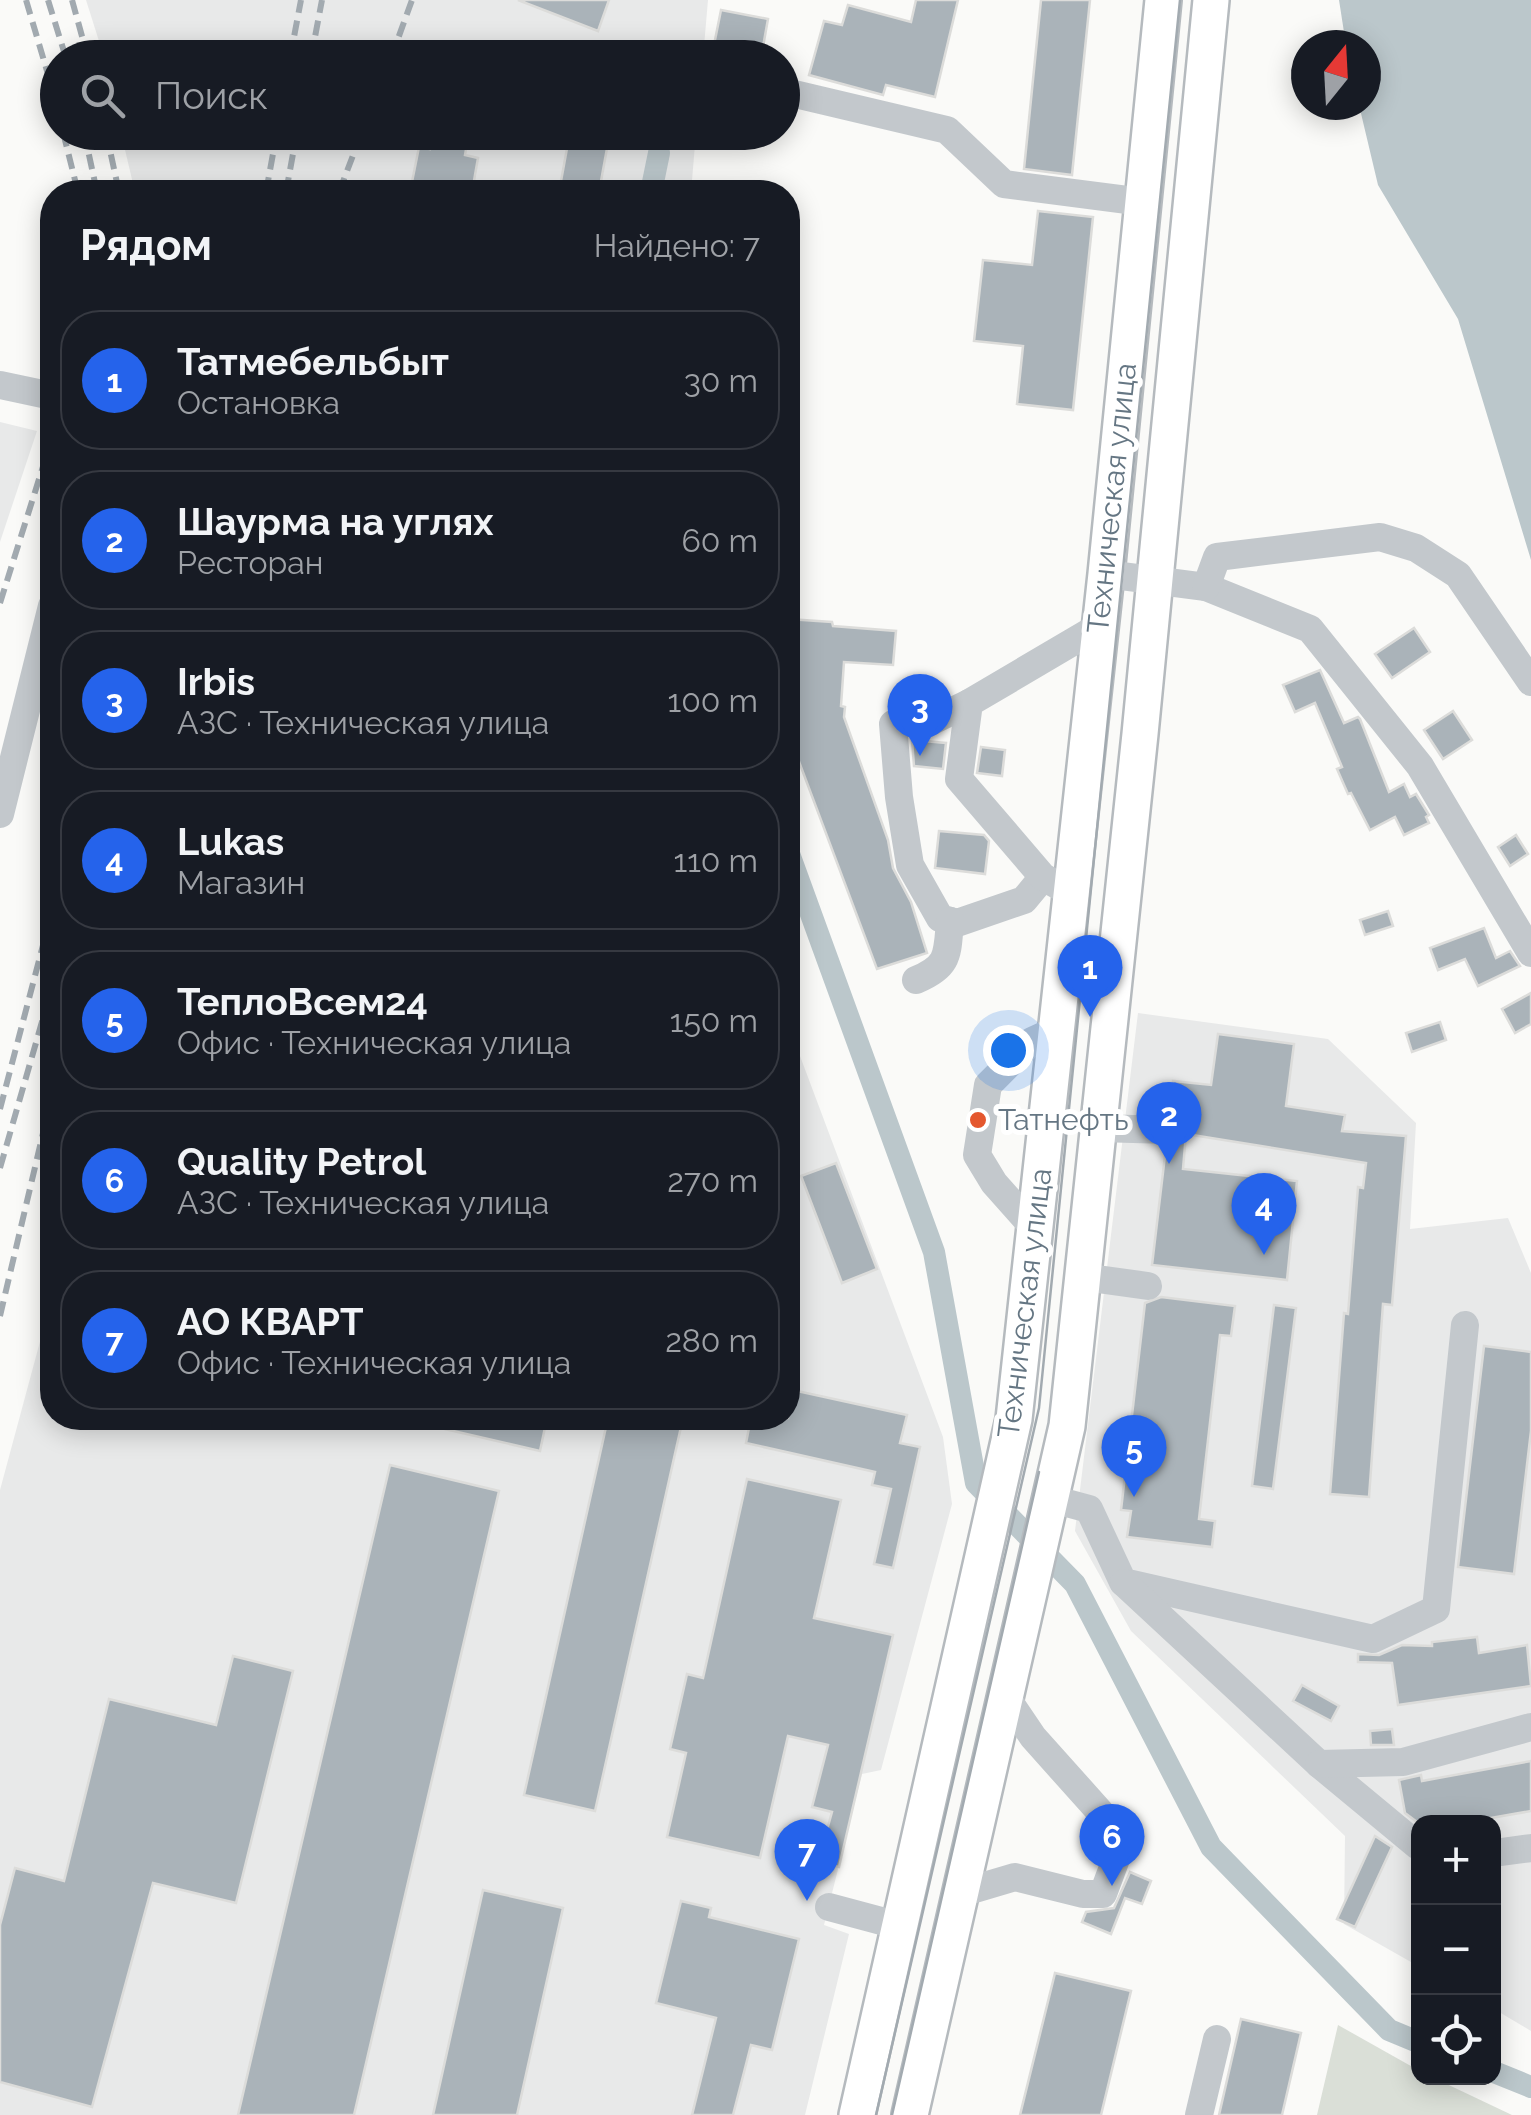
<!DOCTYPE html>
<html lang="ru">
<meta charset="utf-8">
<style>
:root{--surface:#171b24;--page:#242831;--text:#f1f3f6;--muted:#9ea1a6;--line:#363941;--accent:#2563eb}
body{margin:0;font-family:Raleway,sans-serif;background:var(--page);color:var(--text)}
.controls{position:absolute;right:30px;bottom:30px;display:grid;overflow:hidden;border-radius:20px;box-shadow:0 5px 25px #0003}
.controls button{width:90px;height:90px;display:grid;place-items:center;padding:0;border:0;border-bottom:2px solid var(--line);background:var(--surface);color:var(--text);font:50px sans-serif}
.compass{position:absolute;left:1291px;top:30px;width:90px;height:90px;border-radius:50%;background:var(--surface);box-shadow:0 5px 25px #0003;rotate:18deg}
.you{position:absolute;left:1008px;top:1050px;width:35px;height:35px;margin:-25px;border:8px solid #fff;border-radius:50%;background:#1a73e8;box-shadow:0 0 0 15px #1a73e833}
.badge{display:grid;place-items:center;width:65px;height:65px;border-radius:50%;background:var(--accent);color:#fff;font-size:32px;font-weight:700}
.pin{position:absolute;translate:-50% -82px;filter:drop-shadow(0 2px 5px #0008)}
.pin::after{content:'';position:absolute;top:52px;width:35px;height:30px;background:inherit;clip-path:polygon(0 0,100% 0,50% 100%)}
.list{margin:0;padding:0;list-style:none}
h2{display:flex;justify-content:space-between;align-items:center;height:130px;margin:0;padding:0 40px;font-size:42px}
h2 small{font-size:32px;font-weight:400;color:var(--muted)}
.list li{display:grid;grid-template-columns:65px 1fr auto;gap:30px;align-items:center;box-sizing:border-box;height:140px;margin:0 20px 20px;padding:0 20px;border:2px solid var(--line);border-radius:40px}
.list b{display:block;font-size:38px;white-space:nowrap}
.list p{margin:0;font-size:32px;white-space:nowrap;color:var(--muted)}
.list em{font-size:32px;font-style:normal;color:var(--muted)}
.icon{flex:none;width:55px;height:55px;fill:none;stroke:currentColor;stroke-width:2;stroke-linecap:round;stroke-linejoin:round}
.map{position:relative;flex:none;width:1531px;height:2115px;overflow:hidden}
.search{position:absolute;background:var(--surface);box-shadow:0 5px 25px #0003;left:40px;top:40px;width:760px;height:110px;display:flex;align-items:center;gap:25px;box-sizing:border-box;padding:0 35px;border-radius:55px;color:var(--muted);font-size:38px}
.panel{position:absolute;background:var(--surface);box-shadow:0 5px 25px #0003;left:40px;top:180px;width:760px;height:1250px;border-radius:40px}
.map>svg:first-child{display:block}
.built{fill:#e8e9e9}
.green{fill:#dadfd7}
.water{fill:#bbc7cb}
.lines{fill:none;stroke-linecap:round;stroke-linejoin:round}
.canal{stroke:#bbc7cb;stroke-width:22}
.building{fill:#aab3b9;stroke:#dcdcda;stroke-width:2.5}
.major-casing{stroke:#b5babe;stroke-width:40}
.minor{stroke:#c3c8cc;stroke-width:28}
.major{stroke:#fff;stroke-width:35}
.tram{stroke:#a2aab0;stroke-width:2.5}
.rail{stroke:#a2aab0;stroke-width:6;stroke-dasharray:15 8;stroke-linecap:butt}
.poi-dot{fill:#e4572e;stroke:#fff;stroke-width:4}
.labels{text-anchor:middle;stroke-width:10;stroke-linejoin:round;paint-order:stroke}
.street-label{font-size:30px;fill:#657683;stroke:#fff}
.poi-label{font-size:30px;fill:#657683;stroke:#fff;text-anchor:start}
</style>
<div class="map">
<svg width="1531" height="2115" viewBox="0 0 1531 2115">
<rect width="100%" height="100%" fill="#fafaf8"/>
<!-- built -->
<g class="built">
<path d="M86,0H708L703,58L104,57Z"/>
<path d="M121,133H696L691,192H135Z"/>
<path d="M0,422L37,431L0,542Z"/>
<path d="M1138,1013L1328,1039L1416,1123L1410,1229L1508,1218L1531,1273V2031L1494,2009V1822H1418V1966L1344,1924L1345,1836L1131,1631L1075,1531Z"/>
<path d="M788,1024L943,1437L952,1504L881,1770L862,1774L824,1925L849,1934L805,2115H0V1490L52,1297V1418H788Z"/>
</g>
<!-- green -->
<path class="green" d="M1338,2025L1418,2070V2078H1434L1512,2115H1317Z"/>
<!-- water -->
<path class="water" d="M1339,0H1531V560L1458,319L1378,185L1359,105H1366V45H1346Z"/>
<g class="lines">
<!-- canal -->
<g class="canal">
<path d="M651,192L659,153"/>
<path d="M788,851L934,1252L976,1483L1075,1584L1211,1847L1389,2030L1418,2042"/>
<path d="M1494,2072L1531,2087"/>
</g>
</g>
<!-- building -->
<g class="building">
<path d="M518,0H609L598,31Z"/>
<path d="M916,0H958L935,97L886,85L883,95L809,75L824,21L842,25L848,5L911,22Z"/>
<path d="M1041,0H1090L1072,175L1024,169Z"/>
<path d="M721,10L768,19L761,58L713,50Z"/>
<path d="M434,132H469L465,155L478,158L472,192L412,182L419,147L430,149Z"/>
<path d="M570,132H610L599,192H559Z"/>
<path d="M1038,211L1093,217L1073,410L1017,404L1023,346L974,341L983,260L1032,265Z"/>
<path d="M788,619L832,622L833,626L896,631L893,665L844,662L841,706L845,707L844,717L888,840L893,868L911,902L927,953L877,969L789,735L793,677H788Z"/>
<path d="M1414,628L1430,652L1392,678L1375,654Z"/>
<path d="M1320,670L1344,723L1358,717L1360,719L1389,792L1404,784L1410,797L1416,794L1429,815L1426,817L1429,823L1404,835L1395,817L1370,830L1351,793L1348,794L1337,769L1342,767L1315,703L1295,712L1283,685Z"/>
<path d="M1453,711L1472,740L1443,759L1424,730Z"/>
<path d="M912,740L946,743L943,769L914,766Z"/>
<path d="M981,747L1005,750L1002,776L977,773Z"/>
<path d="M939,831L984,835L989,841L985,874L935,868Z"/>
<path d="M1516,835L1528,854L1510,866L1498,847Z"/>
<path d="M1388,911L1393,926L1365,935L1360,920Z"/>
<path d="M1484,928L1496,958L1510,951L1520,966L1478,986L1465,959L1438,970L1430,948Z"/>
<path d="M1531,993V1024L1515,1033L1502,1009Z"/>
<path d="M1440,1022L1446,1040L1412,1052L1406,1033Z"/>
<path d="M1218,1034L1294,1044L1286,1106L1345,1115L1342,1131L1406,1136L1392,1305L1383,1304L1369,1497L1330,1494L1344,1313L1348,1314L1358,1187L1363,1188L1366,1163L1186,1134L1183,1169L1297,1181L1287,1280L1152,1265L1166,1147L1177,1145L1185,1131L1183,1121L1170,1113L1173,1081L1211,1085Z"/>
<path d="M836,1163L877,1269L842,1283L801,1176Z"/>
<path d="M1161,1297L1235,1306L1231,1336L1220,1335L1199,1519L1215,1521L1212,1547L1127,1537L1131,1511L1121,1510L1145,1303Z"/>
<path d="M1274,1305L1296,1308L1273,1489L1252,1486Z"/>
<path d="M1484,1346L1531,1352V1431L1514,1574L1458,1567Z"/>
<path d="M788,1389L907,1415L900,1443L920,1447L893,1568L874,1564L891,1489L872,1485L875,1472L746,1443L751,1418H788Z"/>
<path d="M424,1418H547L540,1451L423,1424Z"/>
<path d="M608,1418H683L595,1811L524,1795Z"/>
<path d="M390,1465L499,1491L354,2115H238Z"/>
<path d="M747,1479L841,1500L814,1618L893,1635L839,1867L818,1862L832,1812L812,1807L828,1745L788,1736L760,1858L667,1837L686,1753L670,1749L687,1674L703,1678Z"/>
<path d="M1477,1637L1479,1653L1527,1645L1531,1686L1398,1705L1392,1663L1358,1662V1654L1379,1655L1402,1645L1432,1646V1642Z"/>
<path d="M233,1656L293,1671L236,1903L153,1883L92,2107L0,2082V1925L15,1868L64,1881L109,1699L216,1725Z"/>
<path d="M1302,1685L1339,1706L1331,1721L1293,1701Z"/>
<path d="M1392,1729L1394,1745H1371L1370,1731Z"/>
<path d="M1531,1761V1811L1468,1822H1417L1405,1813L1399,1780L1421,1775L1422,1781Z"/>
<path d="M1375,1836L1392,1847L1355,1927L1337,1919Z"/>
<path d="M1130,1872L1151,1881L1142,1904L1125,1898L1111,1934L1082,1922L1086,1912L1114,1908Z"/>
<path d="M483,1890L563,1908L517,2115H433Z"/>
<path d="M681,1901L711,1908L709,1917L799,1939L772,2050L751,2045L733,2115H692L716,2018L656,2003Z"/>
<path d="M1055,1973L1131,1991L1101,2115H1020Z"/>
<path d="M1241,2019L1301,2033L1282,2115H1219Z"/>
</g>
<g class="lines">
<!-- major casing -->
<g class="major-casing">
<g id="major">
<path d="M857,2115L1014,1419L1106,574L1163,0"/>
<path d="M910,2115L1067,1426L1140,734L1211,0"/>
</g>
</g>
<!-- minor -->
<g class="minor">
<path d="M782,91L947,130L1004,184L1143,202"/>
<path d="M0,385L52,396"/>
<path d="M1106,574L1206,587L1310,629L1420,766L1531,953"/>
<path d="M1206,587L1217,557L1380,537L1416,548L1458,575L1531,682"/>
<path d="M969,703L932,721L893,724L899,797L910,865L940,918L957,923L1024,900L1043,877"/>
<path d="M0,814L52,606"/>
<path d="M1059,886L1043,877L959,779L969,703L1098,627"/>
<path d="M916,980C950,966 947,954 950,921"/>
<path d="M1098,1128L1168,1130"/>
<path d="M1035,1229L994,1183L977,1155L988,1085L1032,1041L1056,1030"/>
<path d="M1083,1277L1148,1286"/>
<path d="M1052,1499L1089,1509L1123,1582L1373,1639L1436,1609L1465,1325"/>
<path d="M1124,1583L1319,1764L1418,1846"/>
<path d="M1319,1764L1403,1762L1531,1727"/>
<path d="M1494,1853L1531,1848"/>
<path d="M961,1893L1015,1877L1083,1894H1103L1116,1859L1109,1822L1033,1737L1006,1697"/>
<path d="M829,1907L900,1926"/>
<path d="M1199,2115L1217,2039"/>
</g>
<!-- major -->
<use href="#major" class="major"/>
<!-- tram -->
<g class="tram">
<path d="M876,2115L1039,1408L1180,0"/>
<path d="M892,2115L1039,1472"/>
</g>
<!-- rail -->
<g class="rail">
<path d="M26,0L58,108"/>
<path d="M48,0L66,58"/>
<path d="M72,0L88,58"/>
<path d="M290,58L301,0"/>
<path d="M311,58L322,0"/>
<path d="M391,58L412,0"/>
<path d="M63,132L78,192"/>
<path d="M84,132L97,192"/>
<path d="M106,132L119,192"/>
<path d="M266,192L277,132"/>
<path d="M286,192L297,132"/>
<path d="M339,192L362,132"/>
<path d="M0,603L52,438"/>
<path d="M0,1109L52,911"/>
<path d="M0,1168L52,987"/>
<path d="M0,1316L52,1095"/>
</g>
</g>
<!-- markers -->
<circle class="poi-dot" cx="978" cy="1120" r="10"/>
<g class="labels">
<!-- street labels -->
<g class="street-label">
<text transform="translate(1112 498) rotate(-84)" y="10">Техническая улица</text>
<text transform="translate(1025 1303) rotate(-83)" y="10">Техническая улица</text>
</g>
<!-- poi labels -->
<g class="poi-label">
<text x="998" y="1130">Татнефть</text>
</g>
</g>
</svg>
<div class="controls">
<button>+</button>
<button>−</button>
<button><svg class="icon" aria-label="locate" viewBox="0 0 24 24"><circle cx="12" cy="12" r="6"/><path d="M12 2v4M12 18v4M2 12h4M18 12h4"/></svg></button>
</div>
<svg class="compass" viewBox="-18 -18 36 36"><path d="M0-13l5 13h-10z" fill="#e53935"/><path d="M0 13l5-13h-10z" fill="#9ea1a6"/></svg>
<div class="you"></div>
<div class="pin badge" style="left:1090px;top:1017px">1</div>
<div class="pin badge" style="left:1169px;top:1164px">2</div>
<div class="pin badge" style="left:920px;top:756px">3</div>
<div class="pin badge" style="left:1264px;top:1255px">4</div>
<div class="pin badge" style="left:1134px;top:1497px">5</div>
<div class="pin badge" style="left:1112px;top:1886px">6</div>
<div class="pin badge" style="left:807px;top:1901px">7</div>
<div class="search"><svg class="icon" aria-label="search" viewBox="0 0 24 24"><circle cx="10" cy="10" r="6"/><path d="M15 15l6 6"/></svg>Поиск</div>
<section class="panel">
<h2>Рядом<small>Найдено: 7</small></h2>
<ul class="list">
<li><span class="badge">1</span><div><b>Татмебельбыт</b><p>Остановка</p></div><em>30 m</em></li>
<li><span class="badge">2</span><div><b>Шаурма на углях</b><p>Ресторан</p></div><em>60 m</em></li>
<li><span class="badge">3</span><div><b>Irbis</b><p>АЗС · Техническая улица</p></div><em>100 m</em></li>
<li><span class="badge">4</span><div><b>Lukas</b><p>Магазин</p></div><em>110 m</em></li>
<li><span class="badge">5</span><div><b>ТеплоВсем24</b><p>Офис · Техническая улица</p></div><em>150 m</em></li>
<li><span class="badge">6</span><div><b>Quality Petrol</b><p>АЗС · Техническая улица</p></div><em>270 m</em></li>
<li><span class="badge">7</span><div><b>АО КВАРТ</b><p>Офис · Техническая улица</p></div><em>280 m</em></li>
</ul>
</section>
</div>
